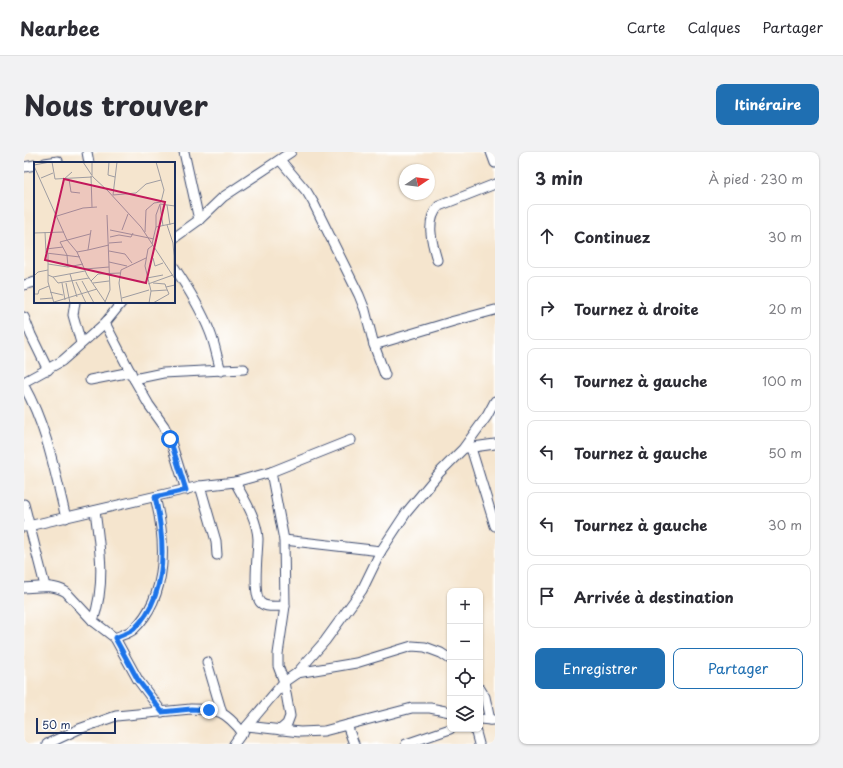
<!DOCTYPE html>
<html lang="fr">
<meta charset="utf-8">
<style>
:root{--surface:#fff;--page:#f2f2f3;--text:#2b2b33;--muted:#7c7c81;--line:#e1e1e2;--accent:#1f6fb2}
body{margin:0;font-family:"Playpen Sans",sans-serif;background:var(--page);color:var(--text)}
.controls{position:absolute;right:12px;bottom:12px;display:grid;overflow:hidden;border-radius:8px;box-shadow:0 1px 3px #0004}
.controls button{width:36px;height:36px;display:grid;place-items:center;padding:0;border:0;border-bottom:1px solid var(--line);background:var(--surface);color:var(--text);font:20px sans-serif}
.compass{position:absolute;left:375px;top:12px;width:36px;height:36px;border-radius:50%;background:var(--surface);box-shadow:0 1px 3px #0004;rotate:77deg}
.scale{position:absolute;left:12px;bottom:10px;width:80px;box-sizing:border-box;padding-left:4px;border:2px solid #1b2f5e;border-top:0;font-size:11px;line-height:14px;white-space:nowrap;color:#1b2f5e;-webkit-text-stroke:3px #fff;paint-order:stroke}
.stop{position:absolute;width:12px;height:12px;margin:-9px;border:3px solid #1a73e8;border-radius:50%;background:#fff}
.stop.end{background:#1a73e8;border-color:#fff;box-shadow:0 1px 4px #0008}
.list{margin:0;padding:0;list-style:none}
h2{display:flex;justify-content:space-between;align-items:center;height:52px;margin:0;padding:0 16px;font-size:17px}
h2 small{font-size:13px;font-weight:400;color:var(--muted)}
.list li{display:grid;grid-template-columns:26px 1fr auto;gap:12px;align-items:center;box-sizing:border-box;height:64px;margin:0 8px 8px;padding:0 8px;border:1px solid var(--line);border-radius:8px}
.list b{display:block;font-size:15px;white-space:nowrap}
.list em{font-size:13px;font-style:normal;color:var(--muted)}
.actions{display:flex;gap:8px;padding:12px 16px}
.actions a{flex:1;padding:9px 0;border:1px solid var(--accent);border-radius:8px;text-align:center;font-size:14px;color:var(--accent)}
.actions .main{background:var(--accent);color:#fff}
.icon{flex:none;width:22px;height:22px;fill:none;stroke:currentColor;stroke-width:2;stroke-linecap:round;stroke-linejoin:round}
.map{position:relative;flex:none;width:471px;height:592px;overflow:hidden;border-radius:8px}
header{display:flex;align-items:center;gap:24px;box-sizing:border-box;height:56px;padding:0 20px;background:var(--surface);border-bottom:1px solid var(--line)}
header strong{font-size:19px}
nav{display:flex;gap:22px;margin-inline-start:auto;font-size:14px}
.intro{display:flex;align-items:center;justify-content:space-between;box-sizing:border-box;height:96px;padding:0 24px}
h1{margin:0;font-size:28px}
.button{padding:10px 18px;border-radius:8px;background:var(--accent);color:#fff;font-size:14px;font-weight:700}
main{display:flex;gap:24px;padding:0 24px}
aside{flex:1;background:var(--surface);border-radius:8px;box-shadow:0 1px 3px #0004}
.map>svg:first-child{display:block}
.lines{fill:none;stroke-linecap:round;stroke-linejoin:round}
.minor-casing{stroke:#3c4a6f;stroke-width:11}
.minor{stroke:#fff;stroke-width:9}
.route{stroke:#1a73e8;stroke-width:5}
.inset-road{fill:none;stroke:#9e9ca1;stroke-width:1}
.view{fill:#c2185b;fill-opacity:0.15;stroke:#c2185b;stroke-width:2}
.inset-edge{fill:none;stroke:#1b2f5e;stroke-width:2}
</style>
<header>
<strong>Nearbee</strong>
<nav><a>Carte</a><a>Calques</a><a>Partager</a></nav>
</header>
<div class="intro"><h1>Nous trouver</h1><a class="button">Itinéraire</a></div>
<main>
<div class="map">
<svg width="471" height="592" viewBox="0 0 471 592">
<rect width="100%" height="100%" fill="#fff"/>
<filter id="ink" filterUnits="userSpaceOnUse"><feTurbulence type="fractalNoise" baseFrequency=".025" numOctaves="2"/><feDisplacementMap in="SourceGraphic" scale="8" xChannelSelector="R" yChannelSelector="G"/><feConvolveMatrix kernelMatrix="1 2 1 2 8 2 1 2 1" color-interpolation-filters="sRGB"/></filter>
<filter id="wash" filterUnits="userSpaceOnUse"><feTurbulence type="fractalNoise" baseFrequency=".012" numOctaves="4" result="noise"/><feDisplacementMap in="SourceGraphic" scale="16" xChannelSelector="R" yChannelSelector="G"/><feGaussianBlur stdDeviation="0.9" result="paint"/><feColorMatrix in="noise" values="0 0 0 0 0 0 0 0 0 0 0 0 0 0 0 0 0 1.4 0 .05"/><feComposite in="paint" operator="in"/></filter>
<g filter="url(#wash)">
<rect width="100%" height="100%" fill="#f5e5ce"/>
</g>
<g filter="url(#ink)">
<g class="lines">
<!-- minor casing -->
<g class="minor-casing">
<g id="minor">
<path d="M63,0L65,11"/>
<path d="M160,0L175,68"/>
<path d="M467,0L471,11"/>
<path d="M256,8L283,40L289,50L335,143L341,158L350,193L361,223"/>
<path d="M21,11L34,9"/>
<path d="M0,15L11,13"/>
<path d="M150,86L175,68L199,45L267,0"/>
<path d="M413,108C408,91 401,68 415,54L471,32"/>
<path d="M150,115C164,136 177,157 186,180C191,192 193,206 197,219"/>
<path d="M0,133L11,130"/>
<path d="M51,150L49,163L57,191"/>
<path d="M0,165L7,183L24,218"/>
<path d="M81,171L110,227L139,221L220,217"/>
<path d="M350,193L430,169L471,158"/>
<path d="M110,227L125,253L140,274L146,287L162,338"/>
<path d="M66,228L107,220"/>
<path d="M0,230L38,209L81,171L98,150"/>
<path d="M0,234C23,275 31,321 42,366"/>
<path d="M442,296L471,292"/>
<path d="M447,296L471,374"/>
<path d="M247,320L260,388L261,454L254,502V514L260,530L266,564L263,572L256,578"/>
<path d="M211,330C220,347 233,366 234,387C234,399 228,444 237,451C242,456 255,454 261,454"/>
<path d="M176,334L192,389L193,403"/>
<path d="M0,352L21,434"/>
<path d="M0,375L176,334L211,330L247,320L327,288"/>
<path d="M260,388L357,399"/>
<path d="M0,436C14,435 30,432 42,440L69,469L91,486L114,528L138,560"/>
<path d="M69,469C82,432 76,397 71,359"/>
<path d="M91,486C97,483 106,481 110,477C145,443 142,388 131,345"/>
<path d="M183,510L198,561"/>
<path d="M273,521L332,511L388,494L401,495L417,501L426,507"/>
<path d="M456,537L461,545L466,568H471"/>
<path d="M456,567L466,568"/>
<path d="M323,573L388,556H406L426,560"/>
<path d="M223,574L276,580L300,579L323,573L330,592"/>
<path d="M451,577L455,592"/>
<path d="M23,592L55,577L92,564L167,557C195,557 201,559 219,581"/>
<path d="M210,592L223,574L260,530L273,521L301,489L338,438L357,399L382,361L416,320L439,297L463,264L471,249"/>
<path d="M382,592L426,577"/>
</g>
</g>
<!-- minor -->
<use href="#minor" class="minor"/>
</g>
</g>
<g class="lines" filter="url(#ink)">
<!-- route -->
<path class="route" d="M146,287L162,338L131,345C141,388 145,443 110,477C106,481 97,483 91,486L114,528L138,560L167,557L185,558"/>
</g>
<!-- overview -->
<g transform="translate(10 10)">
<rect width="141" height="141" fill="#f5e5ce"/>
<path class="inset-road" d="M18,0L21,17L58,15M49,0L59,15L74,29L107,65L141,117M75,0L74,13L81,15M0,3L16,0M0,4L33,78L43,90L53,113L72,141M58,13V0M57,14L58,45M7,16L19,11M35,17L37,30L46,31M29,18L38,10M79,33L102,31L112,22L127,18M79,33L83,0M126,43L129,64M133,43L136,63M23,54L49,46L63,45M133,63L139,81L140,94M122,65V53L126,42L141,44M76,68L120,77M88,68L94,52M11,70L12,91L46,95M111,70L112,48L120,41L127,40L130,28L122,0M0,71L30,70M76,75L85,73L97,75L99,71M75,81L88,80M118,82L122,65L141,61M12,87L29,85M54,88L75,83M75,89L91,92L98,101M43,90L54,88L57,68M14,92V120L20,141M119,96L121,104L129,101M75,100L93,104M14,102L34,105M49,102L34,105L33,93L26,80L56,72M51,107L75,105M36,112L43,135M14,113L19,115L51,109M0,114L4,110L14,108M140,114V94M19,115L24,121L55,116M113,116L129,113M48,119L60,141M57,119L64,112L86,111M42,120L52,141M28,121L31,138M32,121L36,141M59,121L75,119M119,121L131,122L132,125L141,123M114,122L139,113M117,129L133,128M16,130L29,133M0,132H4L5,128L15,124M88,136L115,128M6,137L19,136M20,140L63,127M71,140L76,128L73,53M88,141L85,121L87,108L112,96M115,141L117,129L111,104L114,87L119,83M119,141L135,132L132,125"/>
<path class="view" d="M30,17L131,40L112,121L11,98Z"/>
<rect width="141" height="141" class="inset-edge"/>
</g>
</svg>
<div class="controls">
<button>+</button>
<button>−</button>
<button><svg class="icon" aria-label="locate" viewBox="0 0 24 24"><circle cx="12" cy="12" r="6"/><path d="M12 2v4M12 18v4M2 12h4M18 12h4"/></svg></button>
<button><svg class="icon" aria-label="layers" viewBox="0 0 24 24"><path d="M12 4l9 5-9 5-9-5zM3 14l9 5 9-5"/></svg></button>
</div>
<svg class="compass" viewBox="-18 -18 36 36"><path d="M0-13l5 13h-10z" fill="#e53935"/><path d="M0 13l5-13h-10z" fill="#7c7c81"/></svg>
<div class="scale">50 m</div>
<div class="stop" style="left:146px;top:287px"></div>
<div class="stop end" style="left:185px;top:558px"></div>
</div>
<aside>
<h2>3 min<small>À pied · 230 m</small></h2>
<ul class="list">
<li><svg class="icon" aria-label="ahead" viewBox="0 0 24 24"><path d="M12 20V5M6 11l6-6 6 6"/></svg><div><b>Continuez</b></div><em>30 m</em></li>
<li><svg class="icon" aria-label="right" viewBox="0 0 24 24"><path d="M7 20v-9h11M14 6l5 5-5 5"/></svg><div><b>Tournez à droite</b></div><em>20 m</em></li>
<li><svg class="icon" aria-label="left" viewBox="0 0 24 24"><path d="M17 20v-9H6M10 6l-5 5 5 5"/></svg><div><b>Tournez à gauche</b></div><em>100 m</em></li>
<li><svg class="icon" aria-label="left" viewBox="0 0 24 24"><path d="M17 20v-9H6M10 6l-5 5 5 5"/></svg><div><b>Tournez à gauche</b></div><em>50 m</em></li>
<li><svg class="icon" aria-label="left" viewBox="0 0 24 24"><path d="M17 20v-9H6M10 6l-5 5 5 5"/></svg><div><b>Tournez à gauche</b></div><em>30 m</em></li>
<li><svg class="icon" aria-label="arrive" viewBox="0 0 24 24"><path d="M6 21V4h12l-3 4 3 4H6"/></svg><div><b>Arrivée à destination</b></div></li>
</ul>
<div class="actions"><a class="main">Enregistrer</a><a>Partager</a></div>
</aside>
</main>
